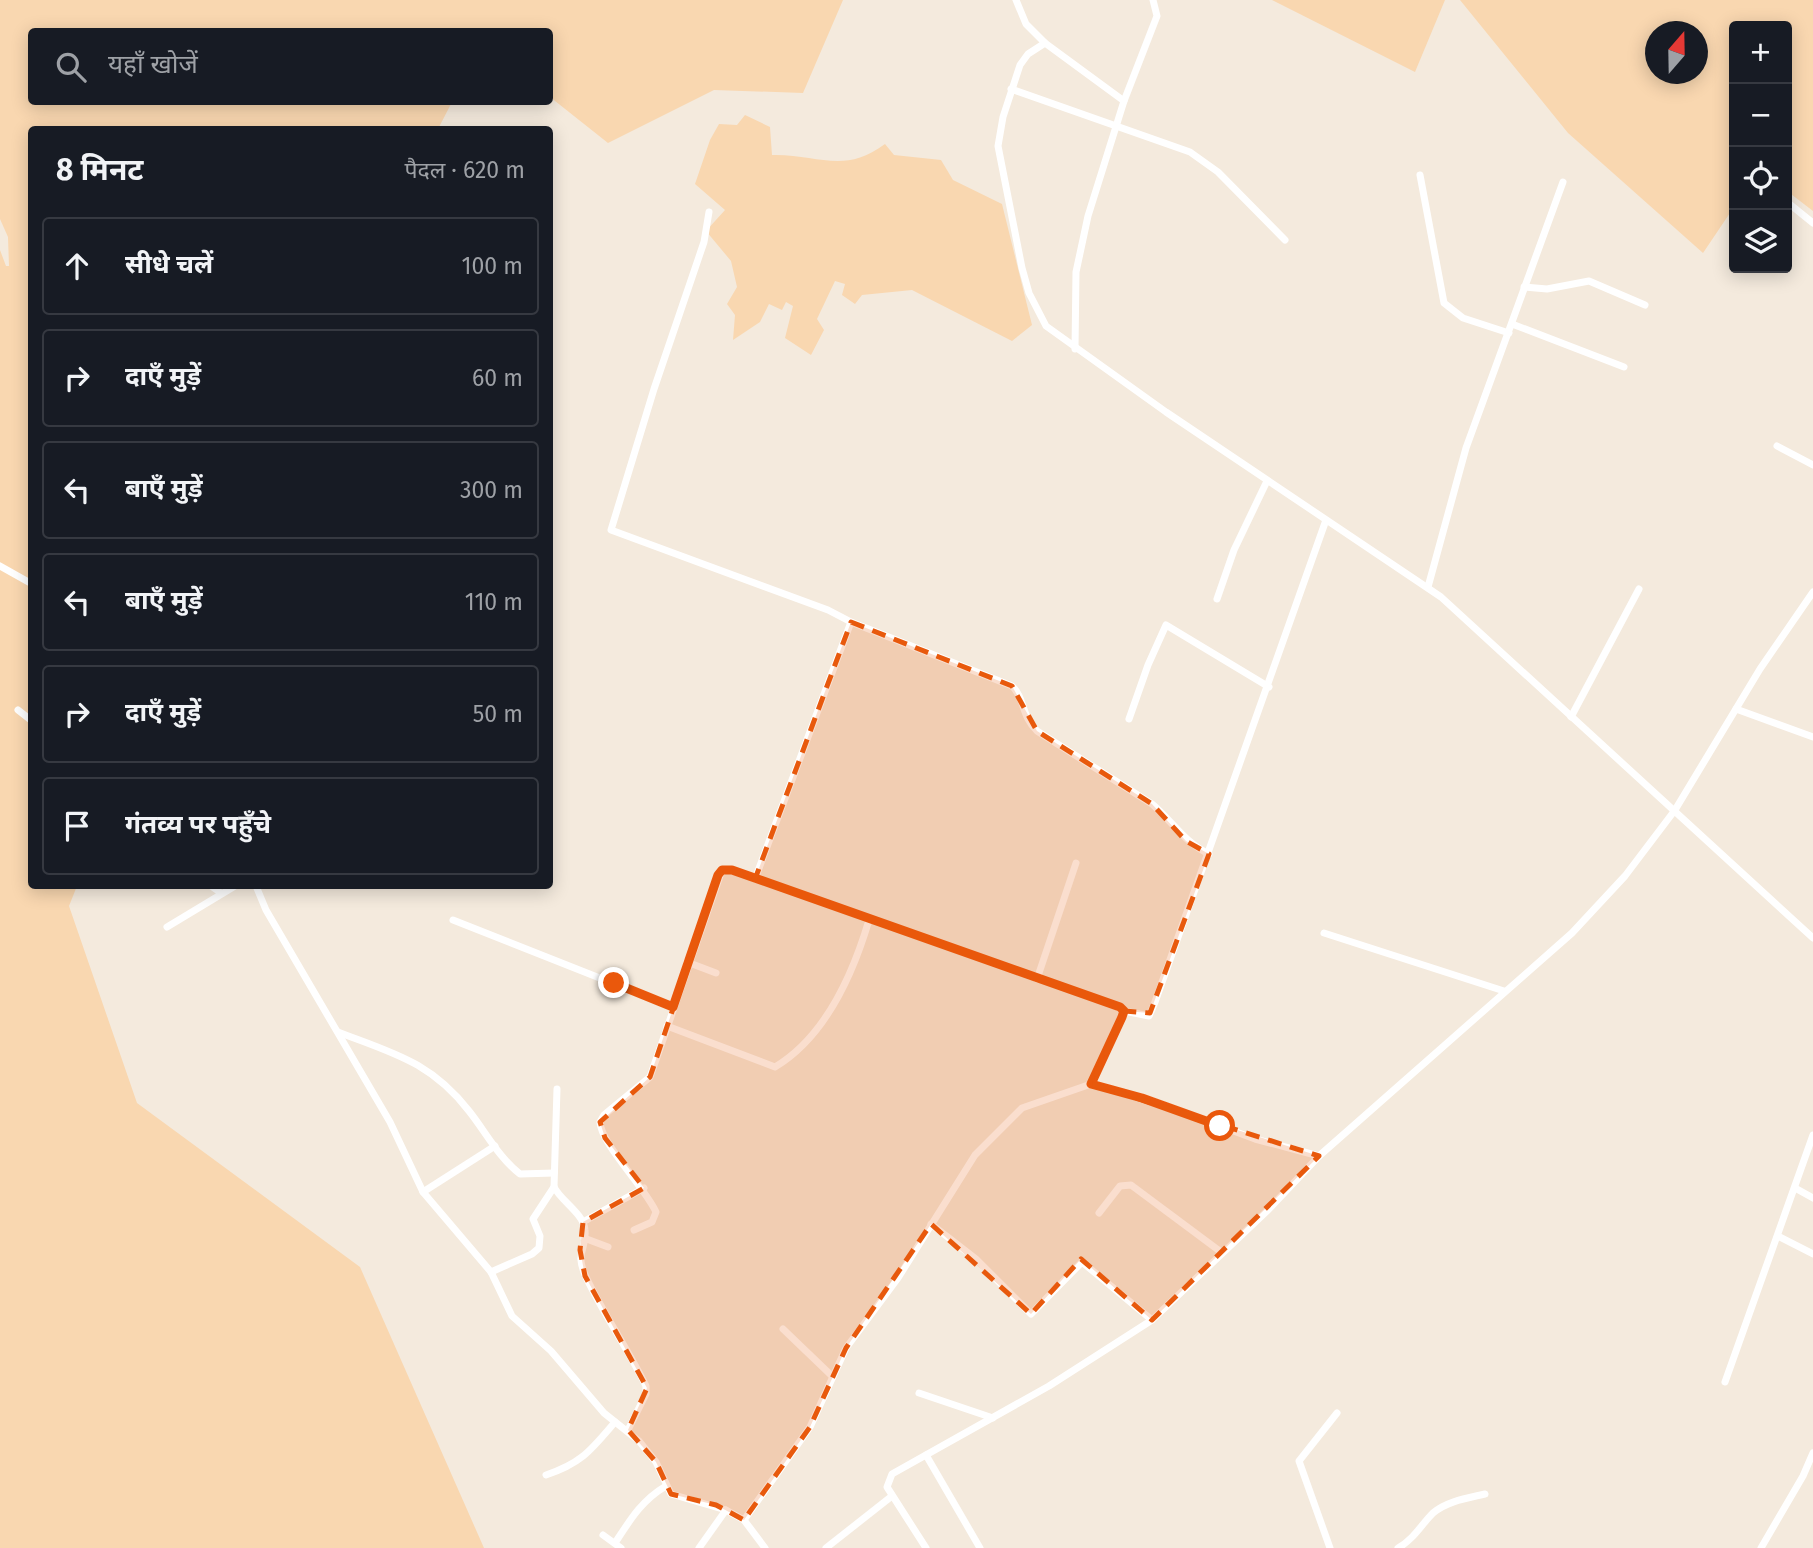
<!DOCTYPE html>
<html lang="hi">
<meta charset="utf-8">
<style>
:root{--surface:#171b24;--page:#242831;--text:#f1f3f6;--muted:#9ea1a6;--line:#363941}
body{margin:0;font-family:"Fira Sans","Noto Sans Devanagari",sans-serif;background:var(--page);color:var(--text)}
.controls{position:absolute;right:21px;top:21px;display:grid;overflow:hidden;border-radius:7px;box-shadow:0 4px 18px #0003}
.controls button{width:63px;height:63px;display:grid;place-items:center;padding:0;border:0;border-bottom:2px solid var(--line);background:var(--surface);color:var(--text);font:35px sans-serif}
.compass{position:absolute;left:1645px;top:21px;width:63px;height:63px;border-radius:50%;background:var(--surface);box-shadow:0 4px 18px #0003;rotate:20deg}
.stop{position:absolute;width:21px;height:21px;margin:-16px;border:5px solid #ea580c;border-radius:50%;background:#fff}
.stop.end{background:#ea580c;border-color:#fff;box-shadow:0 2px 7px #0008}
.list{margin:0;padding:0;list-style:none}
h2{display:flex;justify-content:space-between;align-items:center;height:91px;margin:0;padding:0 28px;font-size:30px}
h2 small{font-size:23px;font-weight:400;color:var(--muted)}
.list li{display:grid;grid-template-columns:46px 1fr auto;gap:21px;align-items:center;box-sizing:border-box;height:98px;margin:0 14px 14px;padding:0 14px;border:2px solid var(--line);border-radius:7px}
.list b{display:block;font-size:26px;white-space:nowrap}
.list em{font-size:23px;font-style:normal;color:var(--muted)}
.icon{flex:none;width:38px;height:38px;fill:none;stroke:currentColor;stroke-width:2;stroke-linecap:round;stroke-linejoin:round}
.map{position:relative;flex:none;width:1813px;height:1548px;overflow:hidden}
.search{position:absolute;background:var(--surface);box-shadow:0 4px 18px #0003;left:28px;top:28px;width:525px;height:77px;display:flex;align-items:center;gap:18px;box-sizing:border-box;padding:0 24px;border-radius:7px;color:var(--muted);font-size:26px}
.panel{position:absolute;background:var(--surface);box-shadow:0 4px 18px #0003;left:28px;top:126px;width:525px;height:763px;border-radius:7px}
.map>svg:first-child{display:block}
.green{fill:#f9d7b0;fill-rule:evenodd}
.lines{fill:none;stroke-linecap:round;stroke-linejoin:round}
.street{stroke:#fff;stroke-width:7}
.route{stroke:#ea580c;stroke-width:9}
.marked{fill:#e8590c;fill-opacity:0.2;stroke:#e8590c;stroke-width:5;stroke-dasharray:14 9;stroke-linejoin:round}
</style>
<div class="map">
<svg width="1813" height="1548" viewBox="0 0 1813 1548">
<rect width="100%" height="100%" fill="#f4eadd"/>
<!-- green -->
<g class="green">
<path d="M0,0H843L803,93L714,90L608,143L550,97V32H32V102H452L438,129L32,130V886H77L69,906L137,1103L360,1267L484,1548H0V250L6,266H9L8,237L0,219Z"/>
<path d="M1272,0H1445L1415,72Z"/>
<path d="M1460,0H1813V211L1787,191V26H1734V207L1703,253L1568,133ZM1656,32H1698V74H1656Z"/>
<path d="M745,115L770,127L772,155C819,154 843,175 885,144L894,155L941,160L953,180L1002,204L1032,325L1012,341L912,290L862,295L855,304L842,295L845,284L835,281L817,319L824,330L811,355L785,338L793,306L786,302L782,310L769,304L760,322L733,340L735,315L727,304L737,287L731,261L706,231L725,210L695,184L710,140L719,124L737,125Z"/>
</g>
<g class="lines">
<!-- street -->
<g class="street">
<path d="M1016,0L1026,24L1045,43L1124,101L1088,216L1076,272L1075,349"/>
<path d="M1045,43L1028,54L1020,65L1003,117L998,146L1022,268L1029,293L1046,326L1166,412L1441,597L1813,938"/>
<path d="M1011,89L1190,152L1218,172L1285,240"/>
<path d="M1124,101L1157,16L1153,0"/>
<path d="M1420,175L1444,303L1463,318L1509,333"/>
<path d="M1787,202L1813,223"/>
<path d="M709,212L704,242L654,389L611,530L828,610L851,622L755,879"/>
<path d="M1524,287L1547,289L1589,281L1645,305"/>
<path d="M1512,324L1624,367"/>
<path d="M1777,446L1813,465"/>
<path d="M0,566L32,584"/>
<path d="M1428,587L1466,448L1563,182"/>
<path d="M1217,599L1234,550L1267,481"/>
<path d="M851,622L1012,686C1025,698 1021,716 1037,731L1152,804C1172,821 1185,843 1209,854"/>
<path d="M1736,709L1813,737"/>
<path d="M18,710L32,721"/>
<path d="M1571,717L1639,589"/>
<path d="M1129,719L1148,665L1166,625L1269,687"/>
<path d="M211,886L221,893"/>
<path d="M256,886L266,910L390,1122L423,1192L491,1272L512,1316L551,1351L604,1413L639,1441L656,1462L671,1494L726,1510L744,1520L765,1548"/>
<path d="M453,920L673,1007"/>
<path d="M167,927L235,886"/>
<path d="M1324,933L1504,991"/>
<path d="M687,962L716,973"/>
<path d="M1037,979L1076,863"/>
<path d="M1124,1011L1149,1016L1155,1002L1326,520"/>
<path d="M667,1026L775,1067C825,1037 853,974 869,920"/>
<path d="M338,1032C393,1053 431,1062 469,1111C485,1131 499,1158 520,1174L554,1173"/>
<path d="M1091,1084L1153,1101L1255,1139L1319,1156"/>
<path d="M557,1089L554,1187C561,1201 584,1214 585,1230C587,1251 574,1251 586,1277C604,1315 628,1349 646,1386V1394L628,1430"/>
<path d="M1795,1188L1813,1198"/>
<path d="M423,1192L495,1146"/>
<path d="M1099,1213L1120,1186L1131,1185L1221,1252"/>
<path d="M583,1222L644,1188"/>
<path d="M931,1224L976,1259L1031,1314L1082,1262L1152,1320"/>
<path d="M634,1230L652,1222L656,1212C644,1186 601,1144 600,1122L604,1115L650,1077L722,870H732L1112,1004L1124,1011L1091,1084L1022,1108L975,1155L898,1278L846,1348L810,1427L744,1520"/>
<path d="M1778,1236L1813,1254"/>
<path d="M584,1238L608,1247"/>
<path d="M491,1272L532,1254L539,1248L540,1236L533,1219L554,1187"/>
<path d="M783,1329L832,1376"/>
<path d="M1725,1382L1813,1135"/>
<path d="M919,1393L993,1418"/>
<path d="M926,1455L980,1548"/>
<path d="M546,1475C582,1463 591,1450 615,1422"/>
<path d="M603,1535L621,1548"/>
<path d="M615,1543C630,1520 642,1500 666,1486"/>
<path d="M699,1548L726,1510"/>
<path d="M826,1548L892,1496"/>
<path d="M926,1548L887,1487L892,1474L1049,1386L1152,1320L1267,1211L1319,1156L1572,933L1625,876L1675,810L1760,669L1813,592"/>
<path d="M1330,1548L1299,1461L1337,1413"/>
<path d="M1398,1548C1414,1539 1421,1525 1433,1513C1447,1501 1468,1498 1485,1494"/>
<path d="M1761,1548L1803,1476L1813,1453"/>
</g>
</g>
<g class="lines">
<!-- route -->
<path class="route" d="M614,983L673,1007L718,875L722,870H732L1120,1007L1124,1011L1122,1017L1091,1084L1142,1098L1220,1126"/>
</g>
<!-- marked area -->
<path class="marked" d="M851,622L1012,686L1037,731L1152,804L1186,841L1209,854L1150,1013L1125,1011L1092,1084L1319,1156L1152,1320L1081,1259L1031,1314L931,1224L846,1348L810,1427L744,1520L716,1505L671,1494L656,1462L628,1430L647,1388L585,1276L580,1250L583,1222L644,1188L605,1138L600,1122L650,1077L718,875L726,869L755,879Z"/>
</svg>
<div class="controls">
<button>+</button>
<button>−</button>
<button><svg class="icon" aria-label="locate" viewBox="0 0 24 24"><circle cx="12" cy="12" r="6"/><path d="M12 2v4M12 18v4M2 12h4M18 12h4"/></svg></button>
<button><svg class="icon" aria-label="layers" viewBox="0 0 24 24"><path d="M12 4l9 5-9 5-9-5zM3 14l9 5 9-5"/></svg></button>
</div>
<svg class="compass" viewBox="-18 -18 36 36"><path d="M0-13l5 13h-10z" fill="#e53935"/><path d="M0 13l5-13h-10z" fill="#9ea1a6"/></svg>
<div class="stop" style="left:1220px;top:1126px"></div>
<div class="stop end" style="left:614px;top:983px"></div>
<div class="search"><svg class="icon" aria-label="search" viewBox="0 0 24 24"><circle cx="10" cy="10" r="6"/><path d="M15 15l6 6"/></svg>यहाँ खोजें</div>
<section class="panel">
<h2>8 मिनट<small>पैदल · 620 m</small></h2>
<ul class="list">
<li><svg class="icon" aria-label="ahead" viewBox="0 0 24 24"><path d="M12 20V5M6 11l6-6 6 6"/></svg><div><b>सीधे चलें</b></div><em>100 m</em></li>
<li><svg class="icon" aria-label="right" viewBox="0 0 24 24"><path d="M7 20v-9h11M14 6l5 5-5 5"/></svg><div><b>दाएँ मुड़ें</b></div><em>60 m</em></li>
<li><svg class="icon" aria-label="left" viewBox="0 0 24 24"><path d="M17 20v-9H6M10 6l-5 5 5 5"/></svg><div><b>बाएँ मुड़ें</b></div><em>300 m</em></li>
<li><svg class="icon" aria-label="left" viewBox="0 0 24 24"><path d="M17 20v-9H6M10 6l-5 5 5 5"/></svg><div><b>बाएँ मुड़ें</b></div><em>110 m</em></li>
<li><svg class="icon" aria-label="right" viewBox="0 0 24 24"><path d="M7 20v-9h11M14 6l5 5-5 5"/></svg><div><b>दाएँ मुड़ें</b></div><em>50 m</em></li>
<li><svg class="icon" aria-label="arrive" viewBox="0 0 24 24"><path d="M6 21V4h12l-3 4 3 4H6"/></svg><div><b>गंतव्य पर पहुँचे</b></div></li>
</ul>
</section>
</div>
